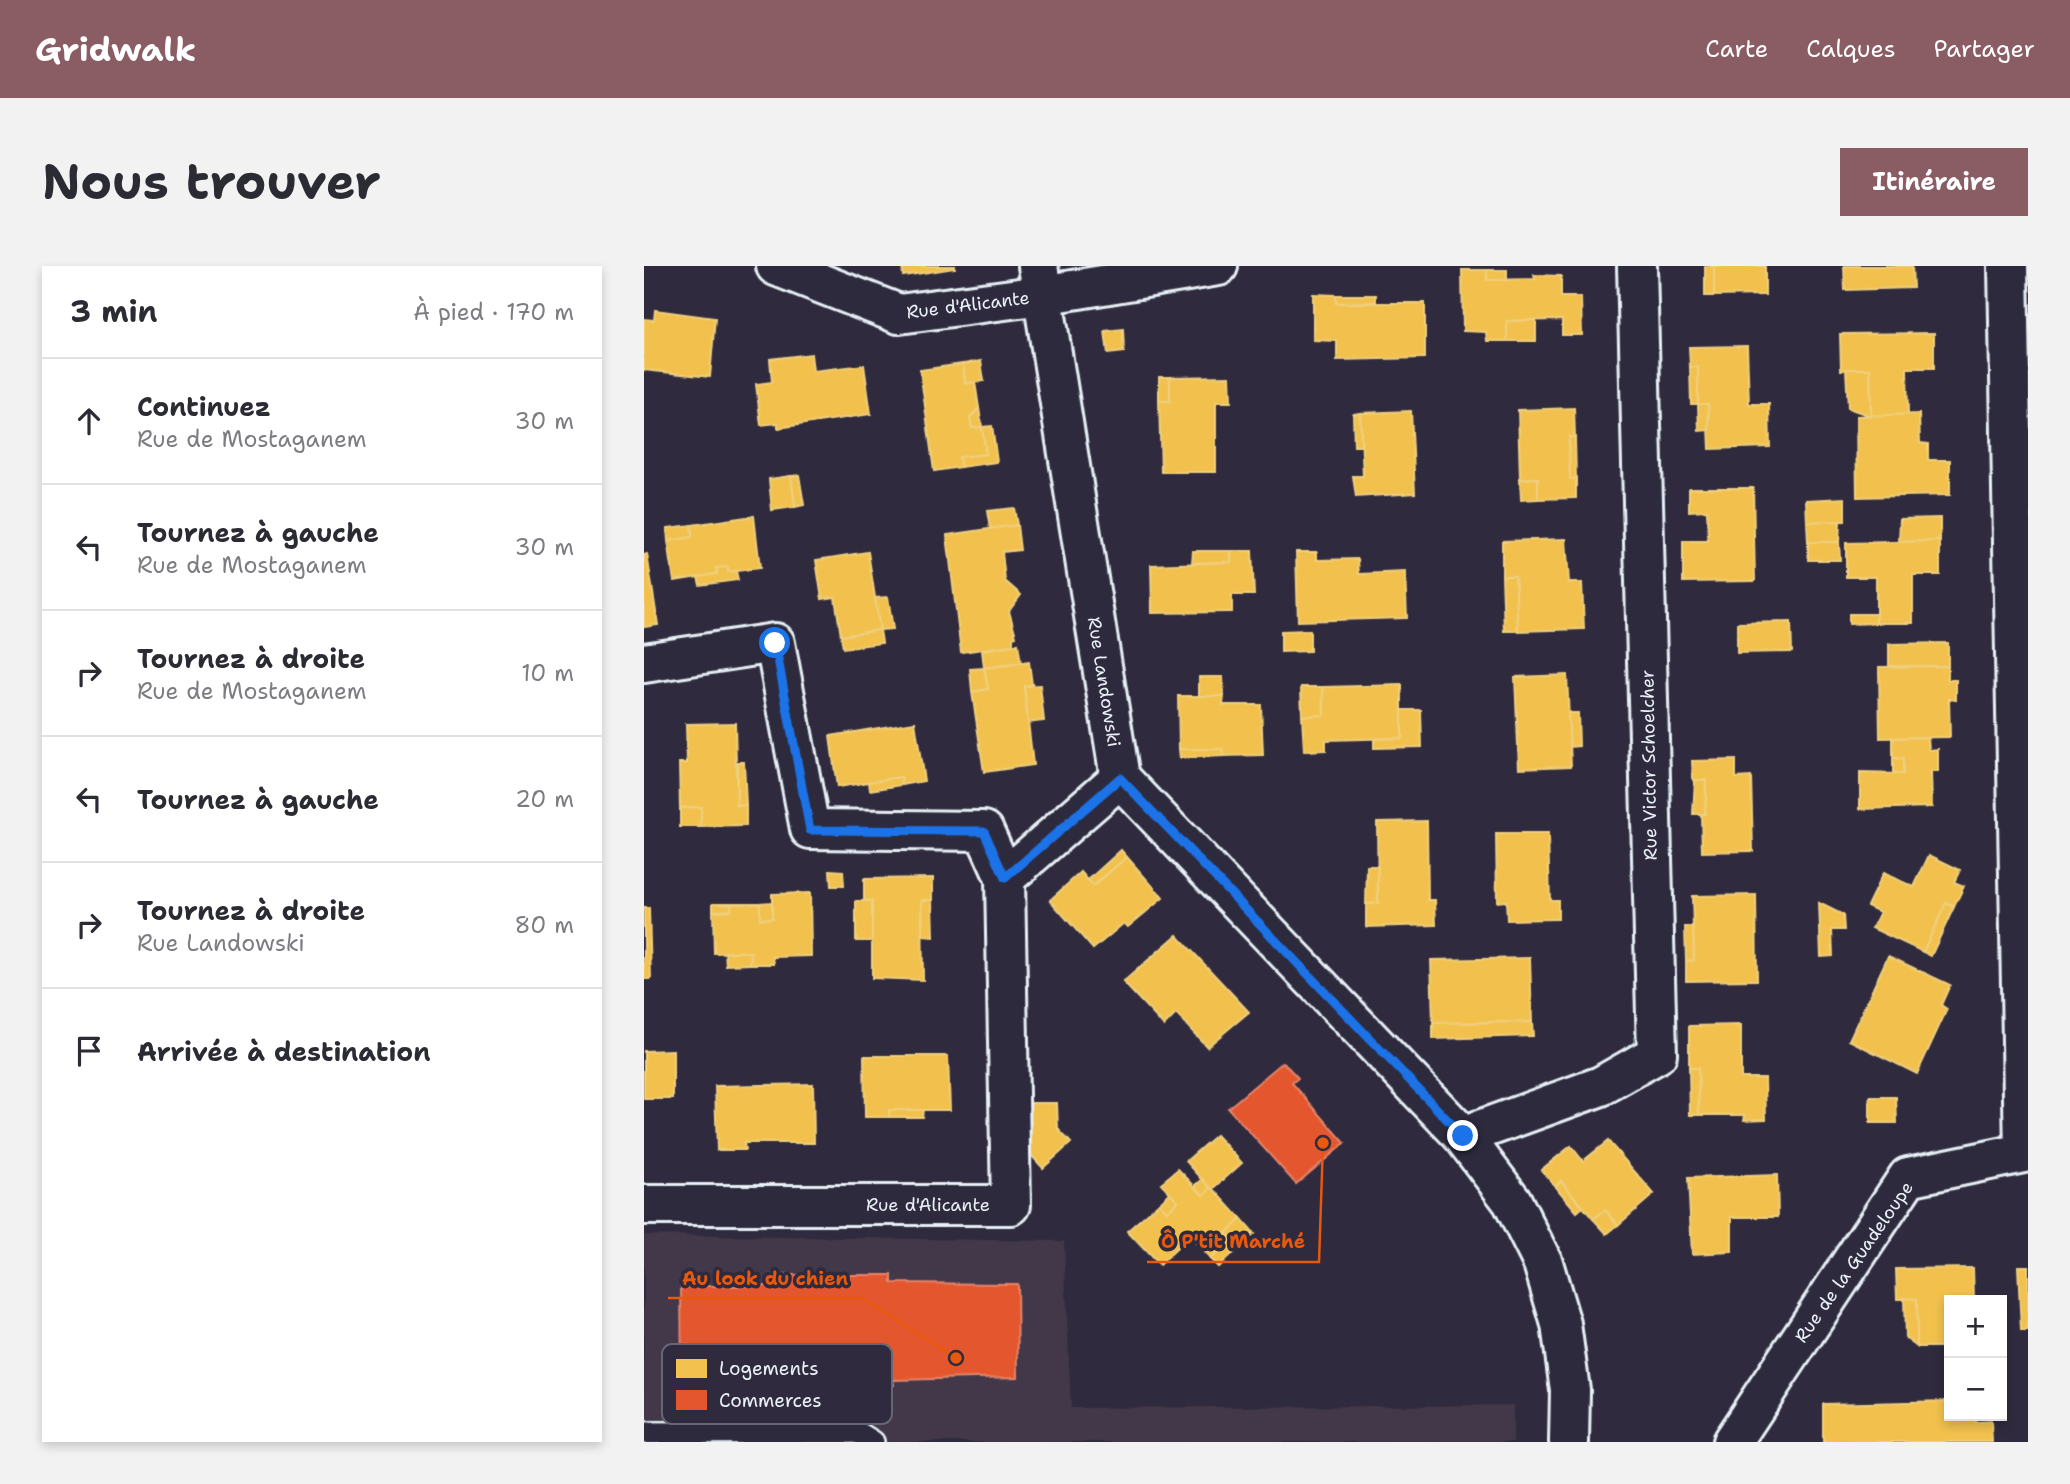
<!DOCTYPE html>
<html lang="fr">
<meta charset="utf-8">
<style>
:root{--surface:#fff;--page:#f2f2f3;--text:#2b2b33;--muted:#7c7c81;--line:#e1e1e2;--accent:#8a5d65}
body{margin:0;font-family:"Shantell Sans",sans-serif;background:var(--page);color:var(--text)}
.controls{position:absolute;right:21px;bottom:21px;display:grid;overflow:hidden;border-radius:0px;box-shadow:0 4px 10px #0003}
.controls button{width:63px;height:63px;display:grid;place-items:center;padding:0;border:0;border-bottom:2px solid var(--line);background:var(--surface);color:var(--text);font:35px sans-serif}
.stop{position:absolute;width:21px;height:21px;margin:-16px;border:5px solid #1a73e8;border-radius:50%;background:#fff}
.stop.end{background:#1a73e8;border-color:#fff;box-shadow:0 2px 7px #0008}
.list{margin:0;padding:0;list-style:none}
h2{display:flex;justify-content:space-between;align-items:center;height:91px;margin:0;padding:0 28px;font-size:30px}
h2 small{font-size:23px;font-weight:400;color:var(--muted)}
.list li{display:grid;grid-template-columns:46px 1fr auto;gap:21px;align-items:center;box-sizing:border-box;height:126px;padding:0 28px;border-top:2px solid var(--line)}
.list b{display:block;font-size:26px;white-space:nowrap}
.list p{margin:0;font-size:23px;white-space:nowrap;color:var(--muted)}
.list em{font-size:23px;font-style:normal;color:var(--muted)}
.icon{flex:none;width:38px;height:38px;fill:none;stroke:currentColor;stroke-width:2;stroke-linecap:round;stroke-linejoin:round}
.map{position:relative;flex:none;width:1384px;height:1176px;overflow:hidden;border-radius:0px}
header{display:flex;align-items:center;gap:42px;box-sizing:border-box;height:98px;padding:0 35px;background:var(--accent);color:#fff}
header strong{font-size:33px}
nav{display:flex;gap:38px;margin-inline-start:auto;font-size:24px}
.intro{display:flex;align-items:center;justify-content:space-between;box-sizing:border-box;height:168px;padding:0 42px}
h1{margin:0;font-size:49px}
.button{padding:18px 32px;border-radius:0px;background:var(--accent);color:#fff;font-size:24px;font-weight:700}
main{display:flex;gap:42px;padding:0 42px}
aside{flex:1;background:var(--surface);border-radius:0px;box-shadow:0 4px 10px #0003}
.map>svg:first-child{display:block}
.built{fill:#423748}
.homes{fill:#f2c14e;stroke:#efcf81;stroke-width:2}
.shops{fill:#e4572e;stroke:#e5856b;stroke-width:2}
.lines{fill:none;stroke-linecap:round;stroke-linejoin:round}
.service-casing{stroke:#e8f1f8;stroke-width:26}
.minor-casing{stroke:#e8f1f8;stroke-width:44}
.service{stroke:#2f2a3d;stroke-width:21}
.minor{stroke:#2f2a3d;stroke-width:38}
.route{stroke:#1a73e8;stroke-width:9}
.labels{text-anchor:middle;stroke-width:7;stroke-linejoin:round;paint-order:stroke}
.street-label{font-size:18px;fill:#e8f1f8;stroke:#2f2a3d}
.key{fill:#2f2a3d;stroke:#666675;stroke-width:2}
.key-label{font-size:19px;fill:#e8f1f8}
.leader{fill:none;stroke:#e8590c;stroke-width:2.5}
.callout-dot{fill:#e8590c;stroke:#2f2a3d;stroke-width:2.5}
.callout-label{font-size:19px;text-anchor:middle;font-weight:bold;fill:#e8590c;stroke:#2f2a3d;stroke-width:7;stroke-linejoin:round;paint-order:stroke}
</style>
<header>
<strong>Gridwalk</strong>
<nav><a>Carte</a><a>Calques</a><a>Partager</a></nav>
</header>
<div class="intro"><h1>Nous trouver</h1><a class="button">Itinéraire</a></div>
<main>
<aside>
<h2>3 min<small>À pied · 170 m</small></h2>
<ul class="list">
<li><svg class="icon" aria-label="ahead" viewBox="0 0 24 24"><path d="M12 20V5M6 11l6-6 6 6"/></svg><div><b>Continuez</b><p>Rue de Mostaganem</p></div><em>30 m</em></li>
<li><svg class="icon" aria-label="left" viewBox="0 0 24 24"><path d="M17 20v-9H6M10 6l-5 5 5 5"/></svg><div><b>Tournez à gauche</b><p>Rue de Mostaganem</p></div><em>30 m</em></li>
<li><svg class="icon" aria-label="right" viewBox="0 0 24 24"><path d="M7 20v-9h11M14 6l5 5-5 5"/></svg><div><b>Tournez à droite</b><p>Rue de Mostaganem</p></div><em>10 m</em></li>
<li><svg class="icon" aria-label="left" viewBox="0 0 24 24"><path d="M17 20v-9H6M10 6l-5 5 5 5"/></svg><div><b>Tournez à gauche</b></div><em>20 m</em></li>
<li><svg class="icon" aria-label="right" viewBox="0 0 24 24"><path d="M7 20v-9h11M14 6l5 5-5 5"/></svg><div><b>Tournez à droite</b><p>Rue Landowski</p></div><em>80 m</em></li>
<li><svg class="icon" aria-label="arrive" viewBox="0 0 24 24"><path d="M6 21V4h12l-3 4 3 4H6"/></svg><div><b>Arrivée à destination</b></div></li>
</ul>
</aside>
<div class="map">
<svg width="1384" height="1176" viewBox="0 0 1384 1176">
<rect width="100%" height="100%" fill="#2f2a3d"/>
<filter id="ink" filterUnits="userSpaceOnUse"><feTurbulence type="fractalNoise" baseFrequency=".0143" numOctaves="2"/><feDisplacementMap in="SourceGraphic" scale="14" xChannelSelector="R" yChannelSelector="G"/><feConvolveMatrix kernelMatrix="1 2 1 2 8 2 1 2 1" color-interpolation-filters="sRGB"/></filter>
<g filter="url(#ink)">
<!-- built -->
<path class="built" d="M0,969L420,975L427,1142L869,1139V1176H0Z"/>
<!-- homes -->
<g class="homes">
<path d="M258,0H311V2L259,10Z"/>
<rect x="1061" y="0" width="9" height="30"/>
<path d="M1070,0H1121V29L1070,30Z"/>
<path d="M1200,0H1268L1269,22L1201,24Z"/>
<path d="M818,4H843V14L891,13L890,9L917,10V31H937L938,69H918V54L863,55V75H843L842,66L819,65Z"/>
<rect x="843" y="4" width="20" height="10"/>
<path d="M669,28L692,29V37H781V92L693,94V75L669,74Z"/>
<path d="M692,29H732V36L692,37Z"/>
<path d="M11,44L71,52L66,111L0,104V53L10,54Z"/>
<path d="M892,54V75H863V55Z"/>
<path d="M479,63L480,86L464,88L461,65Z"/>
<path d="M1290,67V102H1263L1264,149L1227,150L1226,103L1197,104L1196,68Z"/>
<path d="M1103,80L1105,138H1125L1126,181L1066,183L1064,138H1054V101H1046L1045,81Z"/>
<path d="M167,88L169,105L220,99L227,148L134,162V157L117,159L112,118L128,116L126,93Z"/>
<path d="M337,95L340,115L321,118L319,98Z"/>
<path d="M319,98L321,118L331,116L335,142L326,152L328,162L338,161L342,188L315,191L317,201L290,205L276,104Z"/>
<path d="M1046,101H1054V138H1047Z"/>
<path d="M1202,103H1226L1227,150L1204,142Z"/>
<path d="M586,110L587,136H572V206H517L515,135H526V111Z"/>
<rect x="515" y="111" width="11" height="24"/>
<path d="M1054,138H1064L1065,164L1055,165Z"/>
<path d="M335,142L338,161L328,162L326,152Z"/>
<path d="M930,142L931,171H925L926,213H932V232L894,233V212L876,213L874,144Z"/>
<path d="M767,145L771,227L712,231L709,210H719L716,147Z"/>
<path d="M716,147L717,180H710L709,148Z"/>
<path d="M1275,148L1276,177L1284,178V194H1306V229L1213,231L1212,150Z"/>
<path d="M348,160L353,196L317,201L315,191L342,188L338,161Z"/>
<path d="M925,171H931L932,213H926Z"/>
<path d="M155,209L160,239L151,241L147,210Z"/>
<path d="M147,210L151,241L128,244L125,213Z"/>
<path d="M894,212V233L877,234L876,213Z"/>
<path d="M1045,222H1109L1111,315L1039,316V275H1064L1063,244L1045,245Z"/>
<path d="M1201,232V255L1163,256L1162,234Z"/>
<path d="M370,242L373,259L346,263L343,245Z"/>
<path d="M110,250L116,302L84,306V301L72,302L73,308L30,315L24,275L48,271L47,259Z"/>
<path d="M1296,252V275L1255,276L1256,253Z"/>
<path d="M1196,255L1195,276H1164L1163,256Z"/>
<path d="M47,259L48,271L24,275L23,262Z"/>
<path d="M373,259L376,284L358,286L361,315L377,329L365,345L372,370L369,371V379L317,386L303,269Z"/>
<path d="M922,273L925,317H938L940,363L874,365L871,310H858V275Z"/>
<path d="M1296,275V309H1269V357H1232V311H1202V277Z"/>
<path d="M1164,276H1195L1196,294H1164Z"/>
<path d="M549,285H587V296L548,297Z"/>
<path d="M587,285H608L610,329H588V346L508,347L507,299L587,296Z"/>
<path d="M224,286L236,364L197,370L191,331L178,333L172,294Z"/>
<path d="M652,286H673V294L714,293L715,308L761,306L763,352L654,355Z"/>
<path d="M3,288L14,359L0,361V289Z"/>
<path d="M84,301V306L92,305L94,314L56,319L54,311L73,308L72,302Z"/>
<path d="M858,310H871L874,365H860Z"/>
<path d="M244,331L249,363L236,364L231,332Z"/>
<path d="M1205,348H1232V357L1205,358Z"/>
<path d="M1147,356L1148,386L1093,387V357Z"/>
<path d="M236,364L238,377L199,382L197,370Z"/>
<path d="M666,364V385L637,386V365Z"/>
<path d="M1304,377V400H1245V378Z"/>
<path d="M374,378L377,397L340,402L338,384Z"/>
<path d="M385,396L388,419L380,420L389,499L340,506L328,426L344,423L340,402Z"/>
<path d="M1304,400V414H1312V434L1305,433L1306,471L1236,472L1235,401Z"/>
<path d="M340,402L344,423L328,426L326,403Z"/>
<path d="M923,409L927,500L875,502L871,411Z"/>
<path d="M555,411H579L580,430H555Z"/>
<path d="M396,419L400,455L384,457L380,420Z"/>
<path d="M758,419V472L682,474V484L660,485L658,450L680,449L679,421Z"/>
<path d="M657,421H679L680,449L658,450Z"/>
<path d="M534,430H580L579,439H617L619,489L580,490L579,483H535Z"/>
<path d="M758,444H777L778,481L730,482V473L758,472Z"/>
<path d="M924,447H934L935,480L926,481Z"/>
<path d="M271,456L280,515L258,519L257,511L193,521L186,470Z"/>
<path d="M91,457L93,540L102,539V560L57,561V541L36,542L35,497H43L42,458Z"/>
<path d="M1284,471L1285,484L1294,483V506H1287L1288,541L1216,543V507L1259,508V493L1249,492V472Z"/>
<path d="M535,483H579L580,490L536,492Z"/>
<path d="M1249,492L1259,493V508H1249Z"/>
<path d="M1092,494V512L1107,511L1109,585L1058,586L1057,548H1061L1062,514H1049L1048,495Z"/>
<path d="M93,496H100L102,539L93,540Z"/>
<path d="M257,511L258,519L226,524L225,516Z"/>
<path d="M1051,514H1062L1061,548H1049Z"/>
<path d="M57,541V561H36V542Z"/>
<path d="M783,555L784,634H791L792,659L722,661V638L734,637L733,556Z"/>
<path d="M852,568H904L906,634H914V653L863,654L862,635L853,636Z"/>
<path d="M477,584L483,591L449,620L444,614Z"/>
<path d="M1285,589L1316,604L1310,616L1320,620L1310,641L1302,637L1279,686L1228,662L1236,646L1223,640L1239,607L1270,621Z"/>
<path d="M483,591L519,632L484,661L480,657L449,683L406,634L437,606L449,620Z"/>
<path d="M723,600H734V637L722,638Z"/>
<path d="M186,604L199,605L200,620H187Z"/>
<path d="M289,612V634H278L279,714L228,712V635L220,634V613Z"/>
<path d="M166,627L167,690L129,691L130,698H106L107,686L70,687L69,645L87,644V637H116V653L128,652V628Z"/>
<path d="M1112,629L1113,714L1042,715V695L1050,694L1048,630Z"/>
<path d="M278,634H289L290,671L279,670Z"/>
<rect x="212" y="635" width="16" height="40"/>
<path d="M128,636V652L116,653V637Z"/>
<path d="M69,637H87V644L69,645Z"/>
<path d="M1175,637L1199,649L1200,664H1188L1189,690L1177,691Z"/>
<path d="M1302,637L1310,641L1287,690L1279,686Z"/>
<path d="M0,642H5L7,713H0Z"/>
<path d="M1041,661H1049L1050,694L1042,695Z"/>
<path d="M533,669L605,746L563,781L532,748L520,760L479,716Z"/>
<path d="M81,686H107L106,698L82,699Z"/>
<path d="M1244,690L1306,719L1297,739L1303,743L1273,808L1205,774Z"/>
<path d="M886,692L888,756L789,757L787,694Z"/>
<path d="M888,756L889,770L789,773V757Z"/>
<path d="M1097,759V812H1121L1122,853L1100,854L1101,849H1055L1054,802H1045V760Z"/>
<path d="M29,784V833H0V785Z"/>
<path d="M220,790H304L306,844H245V851H221Z"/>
<path d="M1045,802H1054L1055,849H1046Z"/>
<path d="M169,818L170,877H100L101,884H73L71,820Z"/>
<path d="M1226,831H1252L1253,857H1226Z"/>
<path d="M374,837H413L414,863L427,877L399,902L375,876Z"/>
<path d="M245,844H279L278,851H245Z"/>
<path d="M572,869L598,897L568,924L542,895Z"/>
<path d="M964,875L1010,928L974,959L961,944L949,953L917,915L911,920L897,904L927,880L939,895Z"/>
<path d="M534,903L559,929L567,922L570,923L597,953L582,967L588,973L566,993L546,970L515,999L483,965L515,937L523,945L534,935L517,917Z"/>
<path d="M1133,909L1134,951H1088V986L1048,988L1044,912Z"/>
<path d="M559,913L567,922L559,929L551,920Z"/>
<path d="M917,915L939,941L933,946L911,920Z"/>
<path d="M526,927L534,935L523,945L515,937Z"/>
<path d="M961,944L974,959L963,968L949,953Z"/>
<path d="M597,953L610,968L574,1001L566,993L588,973L582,967Z"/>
<path d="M1374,1000H1384V1065H1377Z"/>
<path d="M1329,1002L1330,1034H1305V1081H1273V1033H1253L1252,1003Z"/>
<path d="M1260,1032L1273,1033V1081L1261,1072Z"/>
<path d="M1305,1135V1150H1331V1156L1347,1155L1348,1176H1179V1138Z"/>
</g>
<!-- shops -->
<g class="shops">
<path d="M639,796L654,812L648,817L701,877L652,918L584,842Z"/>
<path d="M127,1009H248V1017L373,1018L374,1111L249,1114L250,1119L123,1122V1115H38L37,1020H127Z"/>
</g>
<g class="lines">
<!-- service casing -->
<g class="service-casing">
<path id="service" d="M0,1167L213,1166L229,1176"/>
</g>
<!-- minor casing -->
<g class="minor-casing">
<g id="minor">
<path d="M132,0L255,48L398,29L574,0"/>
<path d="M394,0L476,512L819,870L868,935L899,997L917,1058L926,1124L925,1176"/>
<path d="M0,397L131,377L166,563L340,565L361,612L367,939H0"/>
<path d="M361,612L476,512"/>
<path d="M819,870L957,820L1013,788L993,0"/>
<path d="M1088,1176L1264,911L1380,887L1364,0"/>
</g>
</g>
<!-- service -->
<use href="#service" class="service"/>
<!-- minor -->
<use href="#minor" class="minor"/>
</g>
</g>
<g class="lines" filter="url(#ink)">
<!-- route -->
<path class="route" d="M131,377L166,564L340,565L361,612L476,512L819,870"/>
</g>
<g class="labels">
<!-- street labels -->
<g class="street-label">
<text transform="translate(324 39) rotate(-7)" y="6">Rue d'Alicante</text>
<text transform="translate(460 416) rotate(81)" y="6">Rue Landowski</text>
<text transform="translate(1005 499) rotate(-91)" y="6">Rue Victor Schoelcher</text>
<text x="284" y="945">Rue d'Alicante</text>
<text transform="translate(1210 996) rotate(-55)" y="6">Rue de la Guadeloupe</text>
</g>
</g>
<!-- legend -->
<rect x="18" y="1078" width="230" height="80" rx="10" class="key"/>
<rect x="32" y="1093" width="31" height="19" fill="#f2c14e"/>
<rect x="32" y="1124" width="31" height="20" fill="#e4572e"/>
<g class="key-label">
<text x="75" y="1109">Logements</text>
<text x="75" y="1141">Commerces</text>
</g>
<!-- callouts -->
<path class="leader" d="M679 877L675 996H503M312 1092L218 1032H24"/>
<g class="callout-dot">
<circle cx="679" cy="877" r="7"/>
<circle cx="312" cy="1092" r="7"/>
</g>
<g class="callout-label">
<text x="589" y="982">Ô P'tit Marché</text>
<text x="121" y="1019">Au look du chien</text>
</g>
</svg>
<div class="controls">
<button>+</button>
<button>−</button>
</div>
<div class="stop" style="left:131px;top:377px"></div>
<div class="stop end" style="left:819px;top:870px"></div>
</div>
</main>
